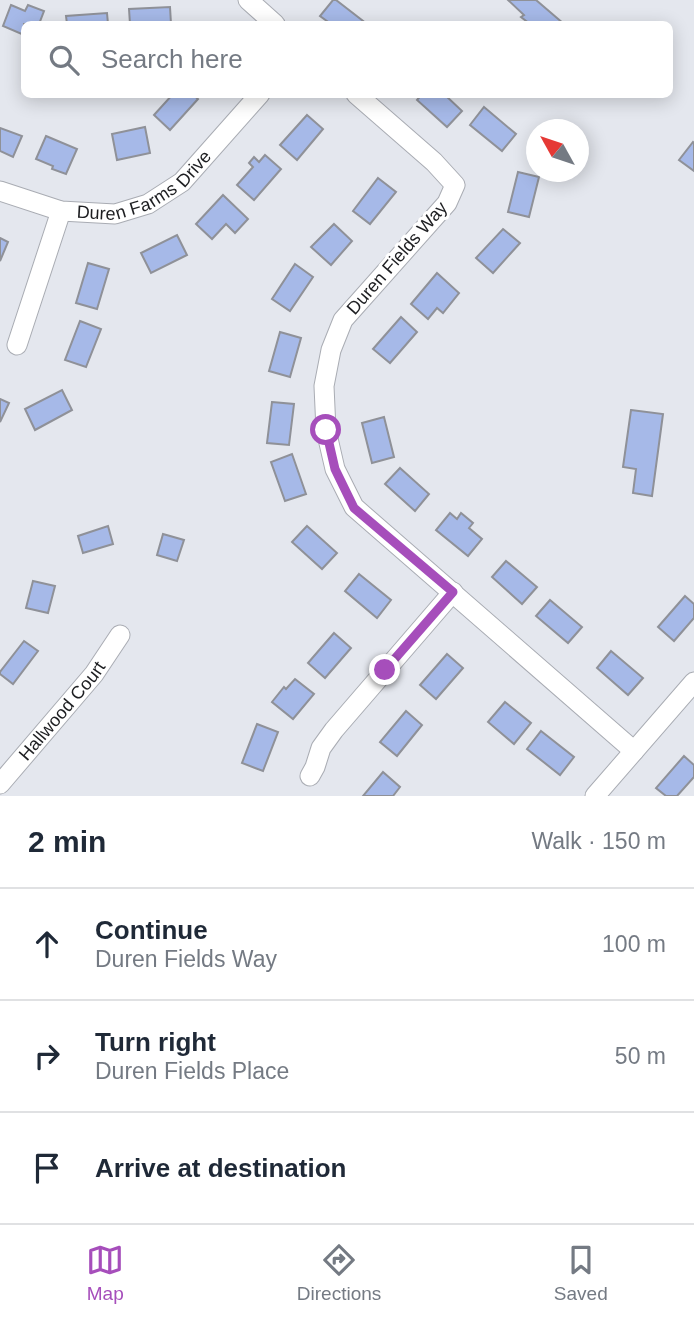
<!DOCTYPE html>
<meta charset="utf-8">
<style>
:root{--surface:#fff;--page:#f2f2f3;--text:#1f2937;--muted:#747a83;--line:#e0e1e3;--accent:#a64ebb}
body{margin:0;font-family:Arial,sans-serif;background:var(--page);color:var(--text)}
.compass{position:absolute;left:526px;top:119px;width:63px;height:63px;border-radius:50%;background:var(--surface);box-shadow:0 4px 18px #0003;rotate:310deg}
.stop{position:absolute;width:21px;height:21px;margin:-16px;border:5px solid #a64ebb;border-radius:50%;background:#fff}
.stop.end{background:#a64ebb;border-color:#fff;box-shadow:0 2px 7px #0008}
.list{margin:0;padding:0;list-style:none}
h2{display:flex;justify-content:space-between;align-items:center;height:91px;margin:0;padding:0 28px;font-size:30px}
h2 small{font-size:23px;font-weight:400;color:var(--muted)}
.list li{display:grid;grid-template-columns:46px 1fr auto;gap:21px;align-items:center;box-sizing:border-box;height:112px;padding:0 28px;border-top:2px solid var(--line)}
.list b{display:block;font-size:26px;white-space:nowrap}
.list p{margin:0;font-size:23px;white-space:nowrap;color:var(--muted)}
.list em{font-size:23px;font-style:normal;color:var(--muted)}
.icon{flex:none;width:38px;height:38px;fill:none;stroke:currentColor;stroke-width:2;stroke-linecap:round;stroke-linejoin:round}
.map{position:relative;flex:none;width:694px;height:796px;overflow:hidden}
.search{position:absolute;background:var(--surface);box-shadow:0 4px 18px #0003;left:21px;right:21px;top:21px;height:77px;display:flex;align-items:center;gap:18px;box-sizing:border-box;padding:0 24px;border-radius:10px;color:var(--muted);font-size:26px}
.sheet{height:427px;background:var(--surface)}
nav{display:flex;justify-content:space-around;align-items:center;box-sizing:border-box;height:98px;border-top:2px solid var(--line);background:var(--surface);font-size:19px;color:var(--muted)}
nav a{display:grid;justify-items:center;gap:4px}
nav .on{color:var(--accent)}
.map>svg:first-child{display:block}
.building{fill:#a6b9e8;stroke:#8f9198;stroke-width:2}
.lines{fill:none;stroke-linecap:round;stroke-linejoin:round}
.minor-casing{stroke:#a9acb3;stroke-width:21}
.minor{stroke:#fff;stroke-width:19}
.route{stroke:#a64ebb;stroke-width:9}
.labels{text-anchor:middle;stroke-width:6;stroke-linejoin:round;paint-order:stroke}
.street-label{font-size:18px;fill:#1d1e21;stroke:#fff}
</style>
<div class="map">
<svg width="694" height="796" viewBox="0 0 694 796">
<rect width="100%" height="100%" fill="#e4e7ee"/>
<!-- building -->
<g class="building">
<path d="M333,0H336L367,24H331L320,16Z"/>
<path d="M508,0H536L564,24H530L521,17L524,15Z"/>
<path d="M11,5L25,11L28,5L44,11L39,24H24V35L3,26Z"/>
<path d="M170,7L171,24H130L129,9Z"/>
<path d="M107,13L108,24H67L66,16Z"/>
<path d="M173,94H192L198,99L170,130L154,115Z"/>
<path d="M422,94H444L462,111L447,127L417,100Z"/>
<path d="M484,107L516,134L502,151L470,125Z"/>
<path d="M307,115L323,129L297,160L280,145Z"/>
<path d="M145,127L150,153L117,160L112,134Z"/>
<path d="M0,128L22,136L13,157L0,151Z"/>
<path d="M46,136L77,149L66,174L52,169L53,166L36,159Z"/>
<path d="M693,142L694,143V171L679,160Z"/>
<path d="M265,155L281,169L254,200L237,185L253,167L249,163L254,157L259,162Z"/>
<path d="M518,172L539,177L529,217L508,212Z"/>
<path d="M378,178L396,192L370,224L353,211Z"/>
<path d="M223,195L248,219L235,233L226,224L212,239L196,224Z"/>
<path d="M334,224L352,241L331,265L311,247Z"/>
<path d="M503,229L520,243L493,273L476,258Z"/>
<path d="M177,235L187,255L151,273L141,253Z"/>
<path d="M0,238L8,242L0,261Z"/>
<path d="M88,263L109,269L97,309L76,303Z"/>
<path d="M295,264L313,277L290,311L272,299Z"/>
<path d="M437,273L459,293L443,313L437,308L428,319L411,304Z"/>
<path d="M401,317L417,332L390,363L373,349Z"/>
<path d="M80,321L101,329L86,367L65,360Z"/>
<path d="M280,332L301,338L290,377L269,371Z"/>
<path d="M62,390L72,410L35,430L25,409Z"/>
<path d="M0,399L9,403L0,422Z"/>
<path d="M272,402L294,404L289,445L267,443Z"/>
<path d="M631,410L663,414L652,496L633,493L636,469L623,467Z"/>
<path d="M384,417L394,457L372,463L362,423Z"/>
<path d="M292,454L306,494L285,501L271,462Z"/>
<path d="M400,468L429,494L415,511L385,484Z"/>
<path d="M450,513L457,519L461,513L473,523L469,528L482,539L468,556L436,530Z"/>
<path d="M108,526L113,544L83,553L78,536Z"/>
<path d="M307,526L337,553L322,569L292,542Z"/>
<path d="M163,534L184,540L177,561L157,555Z"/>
<path d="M506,561L537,587L522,604L492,577Z"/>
<path d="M359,574L391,600L377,618L345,591Z"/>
<path d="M33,581L55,586L48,613L26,608Z"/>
<path d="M685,596L694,604V618L674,641L658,627Z"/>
<path d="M550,600L582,627L568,643L536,616Z"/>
<path d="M334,633L351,648L325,678L308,663Z"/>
<path d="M24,641L38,651L13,684L0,674V672Z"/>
<path d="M611,651L643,678L628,695L597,668Z"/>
<path d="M447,654L463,668L436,699L420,685Z"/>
<path d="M295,679L314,694L293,719L272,702L284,687L286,689Z"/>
<path d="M505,702L531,723L514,744L488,722Z"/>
<path d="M406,711L422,725L397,756L380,742Z"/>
<path d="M257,724L278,732L263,771L242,763Z"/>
<path d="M541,731L574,757L560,775L527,749Z"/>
<path d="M684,756L694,765V777L677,796H666L656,788Z"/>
<path d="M383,772L400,787L393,796H363Z"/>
</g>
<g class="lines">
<!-- minor casing -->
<g class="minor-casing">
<g id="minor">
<path d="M248,0L275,24"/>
<path d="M356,94L434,162L455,185L447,203L343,320L331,350L324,386L326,430L335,469L354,507L634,751"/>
<path id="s1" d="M0,191L61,211L115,214L148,204L182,182L260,94"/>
<path d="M17,345L61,211"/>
<path d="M310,776L315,767L321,748L334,730L453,592"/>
<path id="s2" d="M0,784L94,674L120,635"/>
<path d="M595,796L694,682"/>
</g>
</g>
<!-- minor -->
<use href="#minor" class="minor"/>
</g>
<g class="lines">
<!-- route -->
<path class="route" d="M326,430L335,469L354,508L453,592L385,670"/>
</g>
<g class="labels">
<!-- street labels -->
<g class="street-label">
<text dy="6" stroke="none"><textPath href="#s1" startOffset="156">Duren Farms Drive</textPath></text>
<text transform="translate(397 258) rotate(-49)" y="6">Duren Fields Way</text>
<text dy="6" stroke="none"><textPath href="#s2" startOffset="96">Hallwood Court</textPath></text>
</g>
</g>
</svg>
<svg class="compass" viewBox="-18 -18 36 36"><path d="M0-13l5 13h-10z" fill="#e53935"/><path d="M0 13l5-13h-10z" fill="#747a83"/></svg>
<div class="stop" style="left:326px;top:430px"></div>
<div class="stop end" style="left:385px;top:670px"></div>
<div class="search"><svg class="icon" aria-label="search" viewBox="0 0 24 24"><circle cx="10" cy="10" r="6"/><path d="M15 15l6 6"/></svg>Search here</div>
</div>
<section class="sheet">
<h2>2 min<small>Walk · 150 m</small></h2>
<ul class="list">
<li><svg class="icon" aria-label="ahead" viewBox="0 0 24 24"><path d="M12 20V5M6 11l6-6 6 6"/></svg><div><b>Continue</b><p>Duren Fields Way</p></div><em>100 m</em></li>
<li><svg class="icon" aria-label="right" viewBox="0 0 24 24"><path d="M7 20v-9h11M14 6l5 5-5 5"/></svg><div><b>Turn right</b><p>Duren Fields Place</p></div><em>50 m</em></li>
<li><svg class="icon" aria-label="arrive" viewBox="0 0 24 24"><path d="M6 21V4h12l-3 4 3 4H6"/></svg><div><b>Arrive at destination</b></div></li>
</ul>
</section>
<nav>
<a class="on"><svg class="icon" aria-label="map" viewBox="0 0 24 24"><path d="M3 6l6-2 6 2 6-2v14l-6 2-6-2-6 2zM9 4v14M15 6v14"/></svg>Map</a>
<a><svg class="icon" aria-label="directions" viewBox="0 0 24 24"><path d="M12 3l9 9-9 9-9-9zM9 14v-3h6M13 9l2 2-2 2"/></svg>Directions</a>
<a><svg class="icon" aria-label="saved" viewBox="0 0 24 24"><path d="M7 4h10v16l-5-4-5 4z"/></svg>Saved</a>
</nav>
